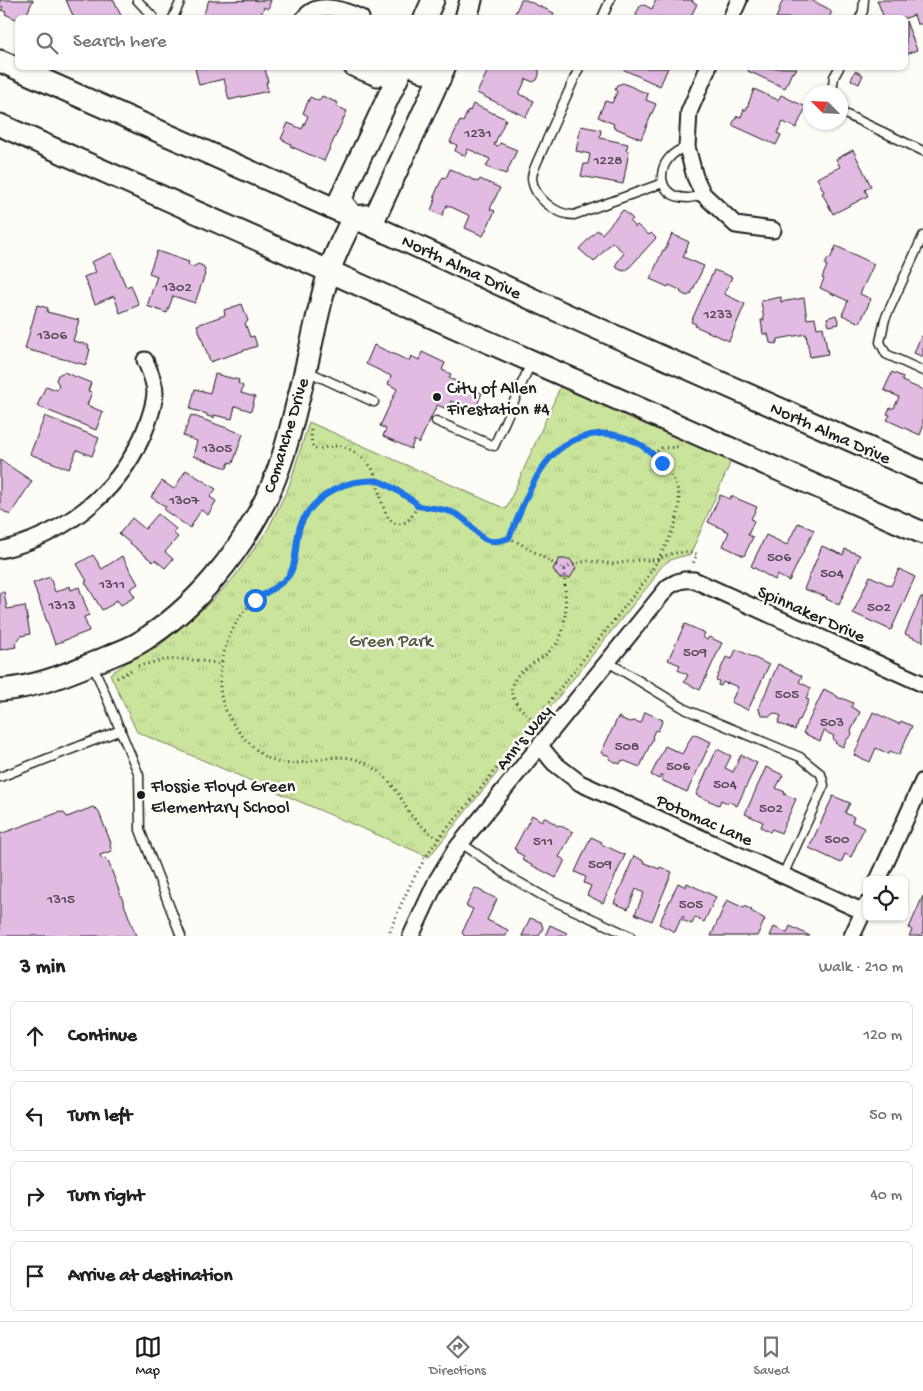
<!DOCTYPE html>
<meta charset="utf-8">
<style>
:root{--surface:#fff;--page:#f6f6f6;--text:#202124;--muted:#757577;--line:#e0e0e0;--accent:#1c1c1c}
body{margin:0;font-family:"Gochi Hand",sans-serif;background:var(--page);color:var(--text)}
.controls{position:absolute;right:15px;bottom:15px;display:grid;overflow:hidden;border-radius:8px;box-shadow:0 1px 4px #0004}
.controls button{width:45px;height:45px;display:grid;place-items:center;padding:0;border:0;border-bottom:1px solid var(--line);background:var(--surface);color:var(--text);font:25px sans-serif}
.compass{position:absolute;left:803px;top:85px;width:45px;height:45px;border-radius:50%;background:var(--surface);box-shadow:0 1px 4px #0004;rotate:294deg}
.stop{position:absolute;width:15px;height:15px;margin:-11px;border:4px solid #1a73e8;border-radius:50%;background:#fff}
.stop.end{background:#1a73e8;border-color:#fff;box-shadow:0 1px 5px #0008}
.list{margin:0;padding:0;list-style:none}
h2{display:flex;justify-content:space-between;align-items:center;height:65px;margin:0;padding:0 20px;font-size:21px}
h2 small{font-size:16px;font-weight:400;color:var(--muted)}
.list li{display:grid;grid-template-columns:32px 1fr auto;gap:15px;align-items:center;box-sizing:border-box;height:70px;margin:0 10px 10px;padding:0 10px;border:1px solid var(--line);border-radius:8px}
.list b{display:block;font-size:19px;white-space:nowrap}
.list em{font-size:16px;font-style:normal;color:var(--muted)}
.icon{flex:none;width:28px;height:28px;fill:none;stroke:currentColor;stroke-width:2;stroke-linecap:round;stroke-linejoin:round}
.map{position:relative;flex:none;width:923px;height:936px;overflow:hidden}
.search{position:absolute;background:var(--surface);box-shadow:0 1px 4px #0004;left:15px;right:15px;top:15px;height:55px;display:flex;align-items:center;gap:12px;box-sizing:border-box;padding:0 18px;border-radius:8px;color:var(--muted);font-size:19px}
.sheet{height:385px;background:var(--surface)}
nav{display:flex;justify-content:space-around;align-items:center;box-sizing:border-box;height:70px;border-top:1px solid var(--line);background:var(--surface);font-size:14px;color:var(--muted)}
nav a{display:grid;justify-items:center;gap:2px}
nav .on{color:var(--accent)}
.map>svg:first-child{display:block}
.park{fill:url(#park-tufts);stroke:#73805c}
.building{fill:#e2bbe3;stroke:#1c1c1c}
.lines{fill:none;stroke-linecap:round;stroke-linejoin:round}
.lane-casing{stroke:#1c1c1c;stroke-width:11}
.street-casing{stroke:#1c1c1c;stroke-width:19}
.secondary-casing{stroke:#1c1c1c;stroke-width:25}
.path{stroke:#1c1c1c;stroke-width:3;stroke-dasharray:1 4;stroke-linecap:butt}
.lane{stroke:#fdfcf7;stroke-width:8}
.street{stroke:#fdfcf7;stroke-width:15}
.secondary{stroke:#fdfcf7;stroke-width:21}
.route{stroke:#1a73e8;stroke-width:6}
.poi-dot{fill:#1c1c1c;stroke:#fdfcf7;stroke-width:2}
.labels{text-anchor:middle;stroke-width:5;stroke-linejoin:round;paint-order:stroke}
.number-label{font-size:15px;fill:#4e444e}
.street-label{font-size:18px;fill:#1c1c1c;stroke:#fdfcf7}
.poi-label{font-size:18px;fill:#1c1c1c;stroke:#fdfcf7;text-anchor:start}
.park-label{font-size:18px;fill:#505842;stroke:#fdfcf7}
</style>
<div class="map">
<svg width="923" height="936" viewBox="0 0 923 936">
<defs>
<pattern id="park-tufts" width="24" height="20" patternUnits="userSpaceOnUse" patternTransform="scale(1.25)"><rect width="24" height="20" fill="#cae59b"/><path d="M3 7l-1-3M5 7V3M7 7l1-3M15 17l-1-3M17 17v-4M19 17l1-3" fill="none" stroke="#adc485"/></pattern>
</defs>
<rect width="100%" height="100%" fill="#fdfcf7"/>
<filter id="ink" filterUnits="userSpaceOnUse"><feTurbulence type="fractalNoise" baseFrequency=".02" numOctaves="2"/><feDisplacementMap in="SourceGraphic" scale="10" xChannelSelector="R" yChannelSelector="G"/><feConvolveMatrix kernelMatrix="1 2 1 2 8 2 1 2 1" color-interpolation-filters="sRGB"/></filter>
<g filter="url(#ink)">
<!-- park -->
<path class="park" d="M562,383L731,457L729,466L690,555C670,558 662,562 653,580L429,857L137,732L110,674L137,656L159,646L214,599L235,576L268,529L289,486L309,422L506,509Z"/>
<!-- building -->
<g class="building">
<path d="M0,0H33L25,18H18V20L5,14L6,12L1,10L3,7L0,6Z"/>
<path d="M66,0H114L122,18H74Z"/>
<path d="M209,0L213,1L271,0L268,9L264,7L260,18H207L203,16Z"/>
<path d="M521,0H526L554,13L552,18H513Z"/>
<path d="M656,0H693L692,2L697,4L690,18H638L636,14L640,6L644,5L652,9Z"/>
<path d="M783,0H811L829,9L831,12V14L828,18H776L780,9H779Z"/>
<path d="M877,0H921L923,4V24H917L914,15L906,18H884Z"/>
<path d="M906,21L917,50L906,54Z"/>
<path d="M195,68H265L268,82H266L268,91L229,100L224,79L199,85Z"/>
<path d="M489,68H533L539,70V75L537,80L533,82L526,79L519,94L534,101L526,117L477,93Z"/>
<path d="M620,68H668L660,86Z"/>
<path d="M749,68H797L794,73L792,72L785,88L748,71Z"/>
<path d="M855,71L863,75L859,84L851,80Z"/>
<path d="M623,83L648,94L646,100L656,104L641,139L613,127L614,124L598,117L605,101L612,103L617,92L615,89L617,85Z"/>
<path d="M754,89L778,100L781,95L806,107L796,128L783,122L777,133L781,135L776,145L732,125L737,116L741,117L744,109L746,110Z"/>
<path d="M322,96L338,103L336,106L347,111L324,161L290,146L291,144L281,139L288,123L302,129L308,116L303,113L310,97L319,101Z"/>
<path d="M473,104L506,119L494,145L498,146L500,143L517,150L506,174L486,167L490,159L468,149L465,156L455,151L457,145L450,142L460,121L463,122L468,110L470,111Z"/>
<path d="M581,126L601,130L600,138L628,144L626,150L629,151L623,184L581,176L584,164H588L590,154L576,151Z"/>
<path d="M853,150L871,186L865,190L868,196L833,214L822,193L824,192L817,178L840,167L836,159Z"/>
<path d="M450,169L478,182L480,179L500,188L490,209L495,211L483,236L465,228L470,216L447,205L442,216L431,210L436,198L434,197L438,187L443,177L446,178Z"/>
<path d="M623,210L633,219L630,222L635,227L637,225L649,235L651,233L656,238L627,270L623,271L617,268L616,264L624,253L612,242L594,262L579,249L597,230L602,234Z"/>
<path d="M672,234L689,242L683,257L704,266L691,294L687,296L681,293L680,290L669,285L668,287L650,279L663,250H665Z"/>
<path d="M836,246L874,264L860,294L871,299L860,323L842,315L848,301L820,288L824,279L822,278L827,266L825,265L828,258L830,259Z"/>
<path d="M157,251L189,262L188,265L193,267L198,264L203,266L205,270L204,273L205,274L195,303L173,296L167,313L147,306L157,276L149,273Z"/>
<path d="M112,253L126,287L131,285L139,305L120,313L114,296L95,304L84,277L96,272L91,262Z"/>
<path d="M714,270L732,277L724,294L745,304L729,341L695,326L696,324L691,322Z"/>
<path d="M781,297V302L804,298L807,319L815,318L817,328L823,327L828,354L810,357L806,334L778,339L777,343L775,344L770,343L768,334H763L761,320H764L761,301Z"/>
<path d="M242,304L248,321L245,323L250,337L254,336L257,346L210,362L197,325L225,315L224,310Z"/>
<path d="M37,305L48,308L47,312L79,320L73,341L89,345L88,348L90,349L86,365L25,349Z"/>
<path d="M836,315L839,324L829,326L827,318Z"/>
<path d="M921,336L923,337V357L914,353Z"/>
<path d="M374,345L409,361L411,356L419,360L422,352L445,363L442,370L451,374L449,378L482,393L474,412L451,401L447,409L437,405L419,443L414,440L411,449L383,436L386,429L380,426L397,389L388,384L391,376L366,364Z"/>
<path d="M64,372L91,383L88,391L92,392L87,405L103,412L96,430L37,406L46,386L57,390L59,385L56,380L58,375Z"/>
<path d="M892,372L903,377L902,381L923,390V427L920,435L887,420L890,415L887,414L890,408H894L899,397L884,390Z"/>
<path d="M215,374L239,380L238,383L243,386L241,393L255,397L251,411L235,406L232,419L214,415V418L207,416V414L190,409L195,389L210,393Z"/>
<path d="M191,415L243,434L233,463L229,462L227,468L193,456L197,441L183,436Z"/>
<path d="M45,416L99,438L92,456L77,450L69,469L30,454Z"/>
<path d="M0,460L32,481L10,515L0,509Z"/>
<path d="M186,470L216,489L210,497L216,501L208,515L201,510L190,528L164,510L166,507L151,497L162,481L174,489Z"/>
<path d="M720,495L730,499L731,496L757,507L751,519L754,521L748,535L753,537L744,556L723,546L729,532L708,522Z"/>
<path d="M158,514L176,529L173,533L178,537L165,552L173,559L165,568L155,560L153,562L119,534L132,518L145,529Z"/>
<path d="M798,523L814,530L789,581L777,575L775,580L751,566L766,535L787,545Z"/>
<path d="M822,546L843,555L845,549L860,555L839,605L826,599L827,597L804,589Z"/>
<path d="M93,555L102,569L122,556L138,584L130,589L135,597L121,605L117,600L112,603L113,604L102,610L85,582L87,581L77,564Z"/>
<path d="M559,559H570L576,568L570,578H559L553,569Z"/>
<path d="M899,569L915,577L891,630L853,613L870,576L891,586Z"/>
<path d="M50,577L55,592L70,586L71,590L79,587L89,615L84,617L89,631L55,644L33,583Z"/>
<path d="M0,592H4L7,609L25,606L30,634L21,636L15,644L16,647L0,650Z"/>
<path d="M921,597L923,598V642L905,634Z"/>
<path d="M685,624L705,633L703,637L707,640L709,637L722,643L700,690L684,682L688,675L678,670L680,665L668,660Z"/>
<path d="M736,649L769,665L748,710L731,702L738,687L728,683L727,684L723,682L721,686L718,685L719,681L716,680L726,657L732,659Z"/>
<path d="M778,664L802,676L799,682L811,688L806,699L809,700L800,720H798L795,730L778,723L781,716L774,713L770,716H765L761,714L759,710V708Z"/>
<path d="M824,689L837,696V697L842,699V698L853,703L851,707L860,712L851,731L852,734L850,737L848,738L843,747L835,743L836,741L833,739L834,736L824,731L820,741L803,733Z"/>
<path d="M645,712L663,720L658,731L655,730L652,737L653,738L640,767L622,760L620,764L609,759L610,756L601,753L618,717L629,722L635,721L641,723Z"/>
<path d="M873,712L899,724L901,721L912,726L899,755L890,751L889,754L876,748L870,762L854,755Z"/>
<path d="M693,734L711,742L687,792L661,780L663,776L661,775L659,779L651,775L665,746L682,754Z"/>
<path d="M717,749L731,756L725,768L733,772L741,755L757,763L737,806L728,801L727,803L721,800L719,805L696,795Z"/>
<path d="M766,767L783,775L776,788L785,792L784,794L796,799L781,833L772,829L770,832L761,827L763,822L745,814Z"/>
<path d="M833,796L850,803L845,813L854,817L852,822L864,828L851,857L845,854L841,863L809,848Z"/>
<path d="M93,807L98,810L111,843L110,846L112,851L100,855L102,859L105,858L108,861L136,936H0V834L60,812L64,813L67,817Z"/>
<path d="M532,815L542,821L544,817L558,826L559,825L573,832L559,857L565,860L556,878L522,860L524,856L516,852L517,850L514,849Z"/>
<path d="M591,837L602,842L601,844L625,855L603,903L587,895L591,886L584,883L586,877L575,872Z"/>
<path d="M634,856L644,861L643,862L659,869L660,867L672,872L652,921L635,914L644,893L636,889L628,909L614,903Z"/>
<path d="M678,883L686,887L687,883L716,897L704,922L695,917L692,924L682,920L684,917L682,916L675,932L659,924Z"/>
<path d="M475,888L497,899L487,920L508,930L506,936H464V935L462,933L473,909L466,906Z"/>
<path d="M923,896V936H909L912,930L909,928Z"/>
<path d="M727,900L744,908V906L752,910L751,911L765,919L757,936H711Z"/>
<path d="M530,918L541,922L543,928L539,936H522Z"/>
<path d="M550,925L567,933L565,936H545Z"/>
<path d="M790,926L810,936H770L774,927L787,933Z"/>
</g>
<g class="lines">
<!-- lane casing -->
<g class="lane-casing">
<g id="lane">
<path d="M137,0L154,18"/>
<path d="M173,18L181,0"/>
<path d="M602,18L610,0"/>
<path d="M860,18L863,11L864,0"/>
<path d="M579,68L537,162C535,167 532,173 532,178C533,197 556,215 574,215L663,183"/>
<path d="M832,92L834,77L839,68"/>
<path d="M840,110L845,114L923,151"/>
<path d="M687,147C655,156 652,198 688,198C692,198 698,196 703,194"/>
<path d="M923,236L885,319L880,342L886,354L923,371"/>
<path d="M307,371L374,402"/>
<path d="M436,421L494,446L531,363"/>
<path d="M608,662L687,710L800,757L821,774L824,785L783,875"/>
<path d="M93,665L139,775L140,830L181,936"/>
<path d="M0,777L121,730"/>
<path d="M461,843L510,877L543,896L630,936"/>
</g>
</g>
<!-- street casing -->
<g class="street-casing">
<g id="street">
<path d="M304,18C318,0 343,9 361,18"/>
<path d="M731,18L739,0"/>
<path d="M352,68L377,78L396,68"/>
<path d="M708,68L689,112L687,147L695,177L703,194L736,225L773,230"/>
<path d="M0,550C62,536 116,495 142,437C148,423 154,408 155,393C155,381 149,370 145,360"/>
<path d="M540,746L554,763L580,783L864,912"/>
<path d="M878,880L923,781"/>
<path d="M411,936L437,880L456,849L668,587C677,581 683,579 694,580L923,684"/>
<path d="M852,936L867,904"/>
</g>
</g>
<!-- secondary casing -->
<g class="secondary-casing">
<g id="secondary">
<path d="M425,18L433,0"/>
<path d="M466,18L471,0"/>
<path d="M0,61L353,217L567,315L923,472"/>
<path d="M417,68L440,78"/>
<path d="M0,125L531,361L923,533"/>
<path d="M353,217L376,215L444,68"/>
<path d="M353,217L340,200L402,68"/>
<path d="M0,690C39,687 72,672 108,657C119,652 132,648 142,641C195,608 237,556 265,501C280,471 289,437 297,404C309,361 316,315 329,272C335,253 345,235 353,217"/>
</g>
</g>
<!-- path -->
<g class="path">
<path d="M311,430C311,461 320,445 337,446C345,446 352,450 358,455C364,459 371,465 374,472C379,482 382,531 403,523C410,521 414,513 417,506"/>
<path d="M653,454L662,448L678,447"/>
<path d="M564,569L577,563L588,561L615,564L638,560H657L667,555L675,553L686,552L697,554L692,566"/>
<path d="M138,666C147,664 157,661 166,660C184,658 203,661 222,664"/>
<path d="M117,678L133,669"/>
<path d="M438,839C428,832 418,823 410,814C407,810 405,805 402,800C394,786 383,773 369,765C334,744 302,773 272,760C261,756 253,746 245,739C236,729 227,716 223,703C216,684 222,651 231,633C236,621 246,608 256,599C265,592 275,586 285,580C296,568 294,552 297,537C305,504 334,483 367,481C370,481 373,480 375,480C383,481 413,500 417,506C430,508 445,508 456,514C480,526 476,551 509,538C529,547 545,560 564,569C565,591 570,632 553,648C543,658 530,664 519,674C501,692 519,708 534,721"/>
<path d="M388,936C398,911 409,885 423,862C435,840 453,822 469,803L645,581C659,557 681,526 679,498C678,470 642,439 616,434C598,430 576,436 562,447C534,468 523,507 509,538"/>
</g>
<!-- lane -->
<use href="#lane" class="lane"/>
<!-- street -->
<use href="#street" class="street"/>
<!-- secondary -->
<use href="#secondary" class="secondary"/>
</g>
</g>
<g class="lines" filter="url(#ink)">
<!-- route -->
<path class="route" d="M255,600C266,592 286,583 291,572C297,560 295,541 300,526C310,502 336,483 363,481C368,481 373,480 378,481C389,484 405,496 415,502L417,506C430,508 445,508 456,514C480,526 476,550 509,538C529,494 542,439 598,434C624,432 645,445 662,463"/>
</g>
<!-- markers -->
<g class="poi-dot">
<circle cx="437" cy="397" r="5"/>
<circle cx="141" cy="795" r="5"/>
</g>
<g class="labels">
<!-- number labels -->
<g class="number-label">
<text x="478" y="137">1231</text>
<text x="608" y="164">1228</text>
<text x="177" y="291">1302</text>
<text x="718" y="318">1233</text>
<text x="52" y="339">1306</text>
<text x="217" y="452">1305</text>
<text x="184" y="504">1307</text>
<text x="779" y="561">506</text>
<text x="832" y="577">504</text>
<text x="112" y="588">1311</text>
<text x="62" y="609">1313</text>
<text x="879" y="611">502</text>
<text x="695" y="656">509</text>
<text x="787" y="698">505</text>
<text x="832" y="726">503</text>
<text x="627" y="750">508</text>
<text x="678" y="770">506</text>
<text x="725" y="788">504</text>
<text x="771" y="812">502</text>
<text x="837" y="843">500</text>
<text x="543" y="845">511</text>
<text x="600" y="868">509</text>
<text x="61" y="903">1315</text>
<text x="691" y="908">505</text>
</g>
<!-- street labels -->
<g class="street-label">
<text transform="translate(462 266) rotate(25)" y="6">North Alma Drive</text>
<text transform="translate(831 432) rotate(24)" y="6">North Alma Drive</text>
<text transform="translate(285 435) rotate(-73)" y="6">Comanche Drive</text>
<text transform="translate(812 613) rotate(24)" y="6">Spinnaker Drive</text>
<text transform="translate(523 737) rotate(-51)" y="6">Ann's Way</text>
<text transform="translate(705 819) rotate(24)" y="6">Potomac Lane</text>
</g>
<!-- poi labels -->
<g class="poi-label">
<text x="447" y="393">City of Allen<tspan x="447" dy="21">Firestation #4</tspan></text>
<text x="151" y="791">Flossie Floyd Green<tspan x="151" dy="21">Elementary School</tspan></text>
</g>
<!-- park labels -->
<g class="park-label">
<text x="391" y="646">Green Park</text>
</g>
</g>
</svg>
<div class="controls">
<button><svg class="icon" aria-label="locate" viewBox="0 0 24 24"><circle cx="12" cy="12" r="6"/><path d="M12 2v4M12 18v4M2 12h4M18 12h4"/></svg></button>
</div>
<svg class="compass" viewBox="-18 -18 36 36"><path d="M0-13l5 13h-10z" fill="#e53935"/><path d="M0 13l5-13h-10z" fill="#757577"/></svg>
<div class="stop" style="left:255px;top:600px"></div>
<div class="stop end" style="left:662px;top:463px"></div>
<div class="search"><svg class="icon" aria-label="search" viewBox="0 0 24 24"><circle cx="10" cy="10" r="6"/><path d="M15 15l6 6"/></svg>Search here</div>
</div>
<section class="sheet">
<h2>3 min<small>Walk · 210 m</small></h2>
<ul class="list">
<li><svg class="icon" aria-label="ahead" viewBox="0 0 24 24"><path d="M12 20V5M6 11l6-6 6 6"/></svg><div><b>Continue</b></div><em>120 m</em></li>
<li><svg class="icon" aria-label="left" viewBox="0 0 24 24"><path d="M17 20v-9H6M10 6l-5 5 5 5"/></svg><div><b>Turn left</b></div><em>50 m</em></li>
<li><svg class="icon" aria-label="right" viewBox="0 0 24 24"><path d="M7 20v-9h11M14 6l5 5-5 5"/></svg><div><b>Turn right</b></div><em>40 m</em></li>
<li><svg class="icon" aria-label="arrive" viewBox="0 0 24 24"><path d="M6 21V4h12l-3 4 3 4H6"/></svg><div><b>Arrive at destination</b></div></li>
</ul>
</section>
<nav>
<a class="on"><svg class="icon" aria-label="map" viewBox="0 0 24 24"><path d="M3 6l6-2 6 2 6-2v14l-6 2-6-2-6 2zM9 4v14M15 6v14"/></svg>Map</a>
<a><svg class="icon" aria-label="directions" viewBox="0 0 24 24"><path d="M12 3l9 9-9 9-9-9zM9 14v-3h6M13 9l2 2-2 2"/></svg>Directions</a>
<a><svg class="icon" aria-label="saved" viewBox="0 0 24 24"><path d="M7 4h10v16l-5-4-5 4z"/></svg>Saved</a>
</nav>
